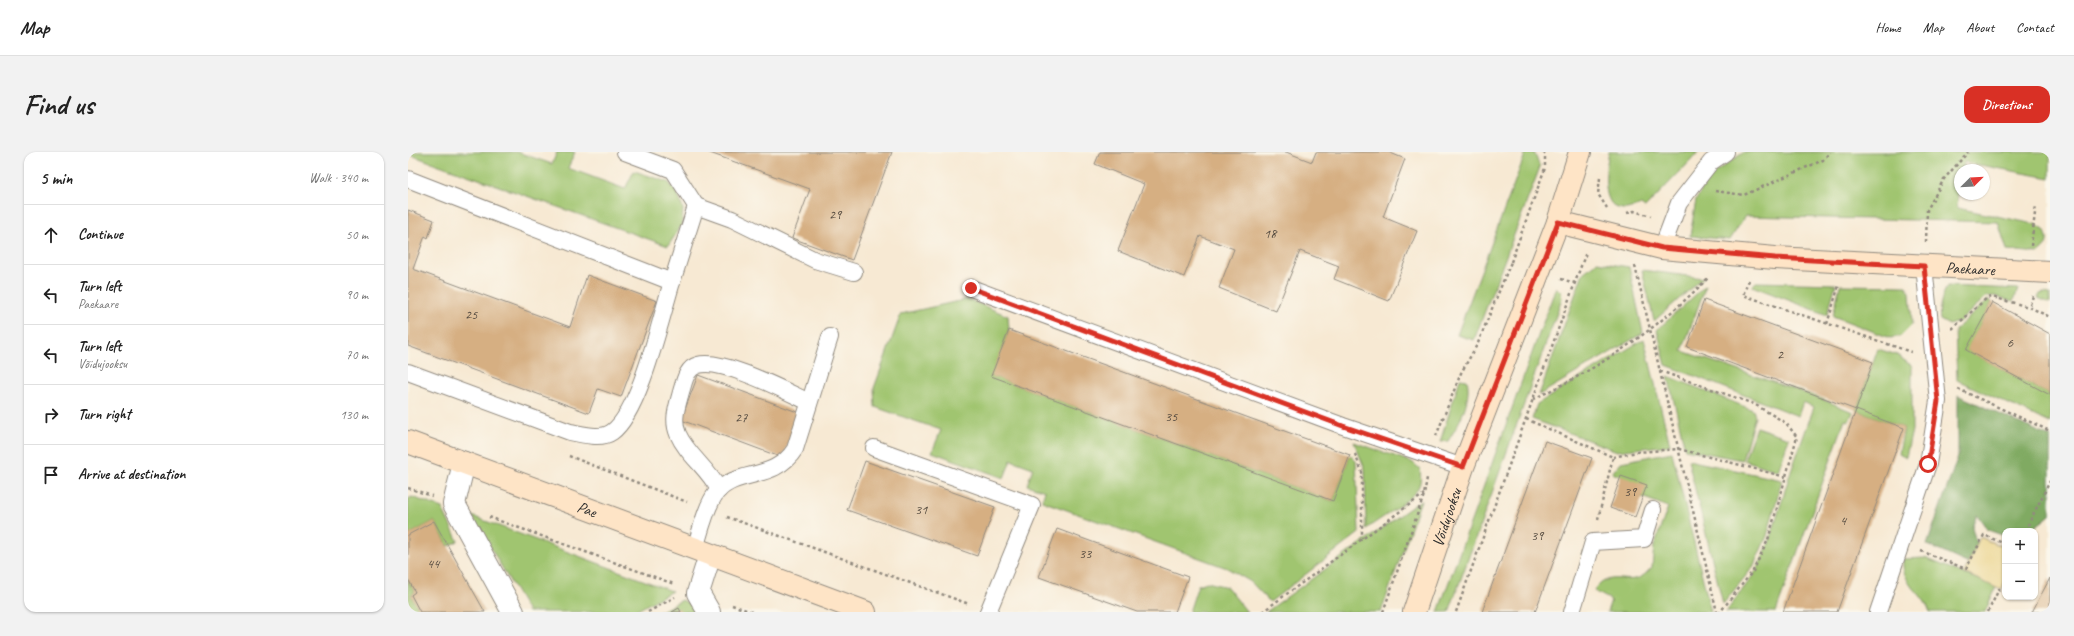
<!DOCTYPE html>
<meta charset="utf-8">
<style>
:root{--surface:#fff;--page:#f2f2f2;--text:#222;--muted:#767676;--line:#e0e0e0;--accent:#d93025}
body{margin:0;font-family:Caveat,sans-serif;background:var(--page);color:var(--text)}
.controls{position:absolute;right:12px;bottom:12px;display:grid;overflow:hidden;border-radius:8px;box-shadow:0 1px 3px #0004}
.controls button{width:36px;height:36px;display:grid;place-items:center;padding:0;border:0;border-bottom:1px solid var(--line);background:var(--surface);color:var(--text);font:20px sans-serif}
.compass{position:absolute;left:1546px;top:12px;width:36px;height:36px;border-radius:50%;background:var(--surface);box-shadow:0 1px 3px #0004;rotate:66deg}
.stop{position:absolute;width:12px;height:12px;margin:-9px;border:3px solid #d93025;border-radius:50%;background:#fff}
.stop.end{background:#d93025;border-color:#fff;box-shadow:0 1px 4px #0008}
.list{margin:0;padding:0;list-style:none}
h2{display:flex;justify-content:space-between;align-items:center;height:52px;margin:0;padding:0 16px;font-size:17px}
h2 small{font-size:13px;font-weight:400;color:var(--muted)}
.list li{display:grid;grid-template-columns:26px 1fr auto;gap:12px;align-items:center;box-sizing:border-box;height:60px;padding:0 16px;border-top:1px solid var(--line)}
.list b{display:block;font-size:15px;white-space:nowrap}
.list p{margin:0;font-size:13px;white-space:nowrap;color:var(--muted)}
.list em{font-size:13px;font-style:normal;color:var(--muted)}
.icon{flex:none;width:22px;height:22px;fill:none;stroke:currentColor;stroke-width:2;stroke-linecap:round;stroke-linejoin:round}
.map{position:relative;flex:none;width:1642px;height:460px;overflow:hidden;border-radius:12px}
header{display:flex;align-items:center;gap:24px;box-sizing:border-box;height:56px;padding:0 20px;background:var(--surface);border-bottom:1px solid var(--line)}
header strong{font-size:19px}
nav{display:flex;gap:22px;margin-inline-start:auto;font-size:14px}
.intro{display:flex;align-items:center;justify-content:space-between;box-sizing:border-box;height:96px;padding:0 24px}
h1{margin:0;font-size:28px}
.button{padding:10px 18px;border-radius:12px;background:var(--accent);color:#fff;font-size:14px;font-weight:700}
main{display:flex;gap:24px;padding:0 24px}
aside{flex:1;background:var(--surface);border-radius:12px;box-shadow:0 1px 3px #0004}
.map>svg:first-child{display:block}
.green{fill:#a0c570;stroke:#66784e}
.forest{fill:#80aa62;stroke:#566a46}
.sand{fill:#eeda9e;stroke:#8c8264}
.building{fill:#d6af82}
.lines{fill:none;stroke-linecap:round;stroke-linejoin:round}
.lane-casing{stroke:#918a7f;stroke-width:18}
.street-casing{stroke:#918a7f;stroke-width:24}
.secondary-casing{stroke:#918a7f;stroke-width:24}
.path{stroke:#918a7f;stroke-width:2.5;stroke-dasharray:3 3;stroke-linecap:butt}
.lane{stroke:#fff;stroke-width:16}
.street{stroke:#fff;stroke-width:22}
.secondary{stroke:#fee4c6;stroke-width:22}
.route{stroke:#d93025;stroke-width:5}
.labels{text-anchor:middle;stroke-width:3;stroke-linejoin:round;paint-order:stroke}
.number-label{font-size:14px;fill:#564c41}
.street-label{font-size:16px;fill:#2b2b2b;stroke:#fbf7ec}
</style>
<header>
<strong>Map</strong>
<nav><a>Home</a><a>Map</a><a>About</a><a>Contact</a></nav>
</header>
<div class="intro"><h1>Find us</h1><a class="button">Directions</a></div>
<main>
<aside>
<h2>5 min<small>Walk · 340 m</small></h2>
<ul class="list">
<li><svg class="icon" aria-label="ahead" viewBox="0 0 24 24"><path d="M12 20V5M6 11l6-6 6 6"/></svg><div><b>Continue</b></div><em>50 m</em></li>
<li><svg class="icon" aria-label="left" viewBox="0 0 24 24"><path d="M17 20v-9H6M10 6l-5 5 5 5"/></svg><div><b>Turn left</b><p>Paekaare</p></div><em>90 m</em></li>
<li><svg class="icon" aria-label="left" viewBox="0 0 24 24"><path d="M17 20v-9H6M10 6l-5 5 5 5"/></svg><div><b>Turn left</b><p>Võidujooksu</p></div><em>70 m</em></li>
<li><svg class="icon" aria-label="right" viewBox="0 0 24 24"><path d="M7 20v-9h11M14 6l5 5-5 5"/></svg><div><b>Turn right</b></div><em>130 m</em></li>
<li><svg class="icon" aria-label="arrive" viewBox="0 0 24 24"><path d="M6 21V4h12l-3 4 3 4H6"/></svg><div><b>Arrive at destination</b></div></li>
</ul>
</aside>
<div class="map">
<svg width="1642" height="460" viewBox="0 0 1642 460">
<rect width="100%" height="100%" fill="#fbf7ec"/>
<filter id="ink" filterUnits="userSpaceOnUse"><feTurbulence type="fractalNoise" baseFrequency=".025" numOctaves="2"/><feDisplacementMap in="SourceGraphic" scale="8" xChannelSelector="R" yChannelSelector="G"/><feConvolveMatrix kernelMatrix="1 2 1 2 8 2 1 2 1" color-interpolation-filters="sRGB"/></filter>
<filter id="wash" filterUnits="userSpaceOnUse"><feTurbulence type="fractalNoise" baseFrequency=".012" numOctaves="4" result="noise"/><feDisplacementMap in="SourceGraphic" scale="16" xChannelSelector="R" yChannelSelector="G"/><feGaussianBlur stdDeviation="0.9" result="paint"/><feColorMatrix in="noise" values="0 0 0 0 0 0 0 0 0 0 0 0 0 0 0 0 0 1.4 0 .05"/><feComposite in="paint" operator="in"/></filter>
<g filter="url(#wash)">
<rect width="100%" height="100%" fill="#f7e9d3"/>
<!-- green -->
<g class="green">
<path d="M0,0H109L144,12L149,0H167L160,16L217,37L226,19L260,30L269,40L275,57L274,73L260,94L0,2Z"/>
<path d="M1118,0H1126L1132,15L1066,188L1049,183Z"/>
<path d="M1201,0H1291L1237,56L1233,53C1227,54 1220,58 1215,57C1191,56 1198,15 1201,0Z"/>
<path d="M1336,0H1642V26L1556,10L1555,18H1552L1549,56L1627,72L1636,78C1642,88 1639,95 1630,101L1599,98L1590,70L1337,64L1322,88L1282,84L1288,48L1301,25Z"/>
<path d="M1189,110L1221,115L1235,181L1131,243L1175,121Z"/>
<path d="M1234,118L1295,126L1246,169Z"/>
<path d="M1348,130L1428,132L1419,163L1344,134Z"/>
<path d="M1298,133L1274,199L1409,245L1445,260L1441,269L1437,268L1368,460H1318L1349,418L1361,391L1381,325L1406,255L1395,250L1390,264L1258,213L1249,178Z"/>
<path d="M1432,133L1498,134L1502,140L1504,173L1493,184L1482,186L1425,164Z"/>
<path d="M1539,134L1610,137L1607,146L1605,149L1586,144L1578,145L1552,169L1541,173L1532,168C1530,155 1534,145 1539,134Z"/>
<path d="M1148,135L1153,140L1154,147L1041,460H1030Z"/>
<path d="M1636,141L1642,142V151L1630,146L1632,142Z"/>
<path d="M560,147L600,164L601,178L584,224L925,349L942,303L948,309L951,381L862,450L843,430L819,416L634,349L637,339L619,333L625,316L603,308L596,326L524,300L533,278L467,255L466,236L493,162Z"/>
<path d="M1580,148L1584,150L1559,198L1642,243V271L1549,228L1547,178Z"/>
<path d="M1236,187L1262,293L1209,299L1124,267L1129,252Z"/>
<path d="M1470,197L1489,203L1504,214V278L1498,305L1491,301L1496,276L1448,258Z"/>
<path d="M1260,224L1345,258L1347,264L1334,308L1277,297Z"/>
<path d="M1052,227L1059,228C1064,248 1051,272 1040,289L1032,290Z"/>
<path d="M1348,275L1381,286L1370,319L1336,308Z"/>
<path d="M946,290L1004,310L1012,317C1013,324 1013,330 1010,336C1004,348 970,368 958,377L957,317Z"/>
<path d="M1264,300L1303,460H1199L1203,448L1186,439C1201,417 1217,433 1233,425C1237,423 1241,418 1244,415L1246,394L1260,355L1234,345L1213,324L1204,321L1213,310Z"/>
<path d="M1280,308L1374,328L1359,384L1345,415L1315,452Z"/>
<path d="M4,345L34,356L50,389L40,394L26,369L0,383V347Z"/>
<path d="M1013,348L973,460H858L869,452Z"/>
<path d="M64,364L264,439L226,460H120Z"/>
<path d="M1517,406L1588,435L1577,460H1522C1514,438 1493,433 1495,407Z"/>
<path d="M0,427L7,440L3,443L12,460H0Z"/>
<path d="M799,430L819,435L839,460H781L790,433Z"/>
<path d="M274,448L290,456L293,460H273L270,456L264,460H251Z"/>
</g>
<!-- forest -->
<path class="forest" d="M1550,243L1642,285V363C1625,378 1620,379 1597,379V384L1580,378L1569,363L1564,375L1569,394L1561,412L1519,393L1550,304Z"/>
<!-- sand -->
<path class="sand" d="M1572,385L1597,396V430L1593,438L1556,421Z"/>
<g id="blocks">
<!-- building -->
<g class="building">
<path d="M299,0H484L444,108L384,86L402,37Z"/>
<path d="M692,0H878L904,10L908,0H980L997,7L975,65L1009,79L981,149L926,127L931,114L892,99L868,159L811,136L826,97L792,84L776,125L710,99L736,32L687,12Z"/>
<path d="M0,58L26,68L20,86L17,84L5,117L162,175L179,123L249,149L213,245L190,237L181,261L0,194Z"/>
<path d="M1296,148L1465,210L1448,258L1279,195Z"/>
<path d="M1584,150L1642,182V243L1558,198Z"/>
<path d="M601,178L942,303L925,349L583,224Z"/>
<path d="M290,223L392,261L375,306L273,268Z"/>
<path d="M1448,258L1496,276L1429,460H1375Z"/>
<path d="M1137,289L1184,306L1127,460H1074Z"/>
<path d="M457,309L587,355L569,404L439,358Z"/>
<path d="M1213,324L1239,333L1227,365L1202,356Z"/>
<path d="M26,369L40,394L77,460H12L3,443L7,440L0,427V383Z"/>
<path d="M649,377L780,425L767,460H729L631,425Z"/>
<path d="M1642,426V460H1624Z"/>
<path d="M271,456L273,460H264Z"/>
</g>
</g>
</g>
<g filter="url(#ink)">
<use href="#blocks" fill-opacity="0" stroke="#918a7f" stroke-width="1"/>
<g class="lines">
<!-- lane casing -->
<g class="lane-casing">
<g id="lane">
<path d="M0,27L264,130L288,54L265,18L217,0"/>
<path d="M288,54L324,67L407,108L446,120"/>
<path d="M1254,96L1271,51L1303,10L1318,0"/>
<path d="M563,136L935,274L1055,315"/>
<path d="M0,220L162,280C174,282 193,288 204,280C232,260 253,165 264,130"/>
<path d="M466,296L624,353L580,460"/>
<path d="M311,338C301,317 279,303 270,282C264,268 269,255 273,240C276,231 278,216 290,213C315,206 377,239 401,250"/>
<path d="M287,397C292,381 298,353 309,340C330,316 366,330 387,297L422,185"/>
<path d="M1164,460L1185,390L1236,387L1245,358"/>
<path d="M1470,460L1520,312L1530,249L1516,114"/>
</g>
</g>
<!-- street casing -->
<g class="street-casing">
<g id="street">
<path d="M56,311L46,352L105,460"/>
<path d="M301,460L290,441L302,403"/>
</g>
</g>
<!-- secondary casing -->
<g class="secondary-casing">
<g id="secondary">
<path id="s1" d="M1150,70L1254,96L1367,106L1642,120"/>
<path id="s2" d="M0,290L457,460"/>
<path id="s3" d="M1006,460L1055,315L1150,70L1172,0"/>
</g>
</g>
<!-- path -->
<g class="path">
<path d="M1192,26L1190,42L1199,56"/>
<path d="M1307,39L1336,43L1415,8L1422,0"/>
<path d="M1219,61L1226,59L1243,64"/>
<path d="M1518,90L1519,58L1536,27L1560,0"/>
<path d="M1623,94L1628,53"/>
<path d="M1103,110L1137,16V2L1135,0"/>
<path d="M1227,114L1309,460"/>
<path d="M1153,127L1167,131"/>
<path d="M1341,128L1335,143L1503,200"/>
<path d="M1625,144L1621,155L1642,165"/>
<path d="M1419,172L1431,133"/>
<path d="M1544,177L1579,146L1584,145L1621,155"/>
<path d="M1252,219L1346,252L1378,271L1389,285L1360,388L1345,419L1312,460"/>
<path d="M1550,237L1642,279"/>
<path d="M1125,247C1192,216 1249,178 1301,125"/>
<path d="M1118,267L1205,305L1190,367"/>
<path d="M1028,284L1053,221L1070,191L1103,110"/>
<path d="M947,302L954,320V386"/>
<path d="M161,304L279,350"/>
<path d="M1205,305L1229,300L1271,297L1378,325"/>
<path d="M0,336L24,344"/>
<path d="M81,365L266,432"/>
<path d="M319,365L561,452"/>
<path d="M1617,379L1642,329"/>
<path d="M1513,399L1558,417L1576,383L1597,392"/>
<path d="M324,453L344,460"/>
<path d="M240,460L267,445"/>
<path d="M854,460L1016,342"/>
<path d="M975,460L1016,343L1019,326"/>
<path d="M1048,460L1177,103L1179,104"/>
<path d="M1580,460L1591,437H1597"/>
</g>
<!-- lane -->
<use href="#lane" class="lane"/>
<!-- street -->
<use href="#street" class="street"/>
<!-- secondary -->
<use href="#secondary" class="secondary"/>
</g>
</g>
<g class="lines" filter="url(#ink)">
<!-- route -->
<path class="route" d="M563,136L935,274L1055,315L1150,70L1254,96L1367,106L1516,114L1530,249L1520,312"/>
</g>
<g class="labels">
<!-- number labels -->
<g class="number-label">
<text x="427" y="67">29</text>
<text x="862" y="86">18</text>
<text x="63" y="167">25</text>
<text x="1602" y="195">6</text>
<text x="1372" y="207">2</text>
<text x="763" y="269">35</text>
<text x="333" y="270">27</text>
<text x="1222" y="344">39</text>
<text x="513" y="362">31</text>
<text x="1435" y="373">4</text>
<text x="1129" y="388">39</text>
<text x="677" y="406">33</text>
<text x="25" y="416">44</text>
</g>
<!-- street labels -->
<g class="street-label">
<text dy="6" stroke="none"><textPath href="#s1" startOffset="416">Paekaare</textPath></text>
<text dy="6" stroke="none"><textPath href="#s2" startOffset="191">Pae</textPath></text>
<text dy="6" stroke="none"><textPath href="#s3" startOffset="100">Võidujooksu</textPath></text>
</g>
</g>
</svg>
<div class="controls">
<button>+</button>
<button>−</button>
</div>
<svg class="compass" viewBox="-18 -18 36 36"><path d="M0-13l5 13h-10z" fill="#e53935"/><path d="M0 13l5-13h-10z" fill="#767676"/></svg>
<div class="stop" style="left:1520px;top:312px"></div>
<div class="stop end" style="left:563px;top:136px"></div>
</div>
</main>
